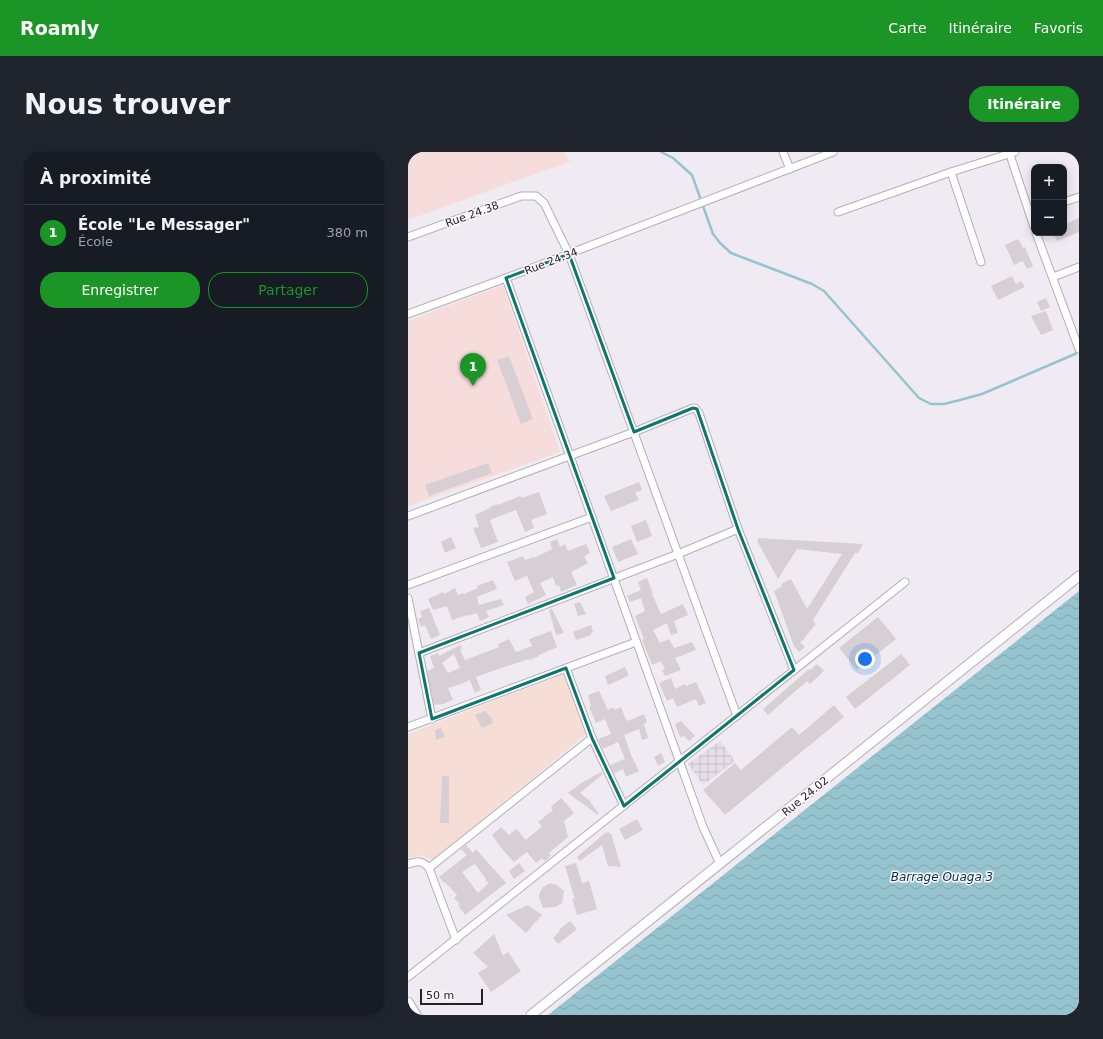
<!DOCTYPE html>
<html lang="fr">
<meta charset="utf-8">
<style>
:root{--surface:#171b24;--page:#20242c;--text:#f1f3f6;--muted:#9ea1a6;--line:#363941;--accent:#1b9526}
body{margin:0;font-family:"DejaVu Sans",sans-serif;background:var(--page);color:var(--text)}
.controls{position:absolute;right:12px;top:12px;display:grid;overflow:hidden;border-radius:8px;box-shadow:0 2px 10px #0003}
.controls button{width:36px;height:36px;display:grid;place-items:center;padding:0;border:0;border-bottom:1px solid var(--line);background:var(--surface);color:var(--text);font:20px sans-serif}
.scale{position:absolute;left:12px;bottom:10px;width:63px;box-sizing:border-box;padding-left:4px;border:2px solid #242225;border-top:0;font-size:11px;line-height:14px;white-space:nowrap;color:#242225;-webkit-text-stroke:3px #fdf8ff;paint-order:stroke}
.you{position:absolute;left:457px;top:507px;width:14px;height:14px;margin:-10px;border:3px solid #fff;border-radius:50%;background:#1a73e8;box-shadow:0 0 0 6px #1a73e833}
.badge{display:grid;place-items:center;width:26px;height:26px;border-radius:50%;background:var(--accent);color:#fff;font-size:13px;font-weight:700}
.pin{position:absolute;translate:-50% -33px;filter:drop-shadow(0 1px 2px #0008)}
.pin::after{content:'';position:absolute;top:21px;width:14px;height:12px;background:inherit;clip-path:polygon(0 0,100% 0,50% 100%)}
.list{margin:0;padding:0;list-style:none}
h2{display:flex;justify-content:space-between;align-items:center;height:52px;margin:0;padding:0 16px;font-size:17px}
h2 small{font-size:13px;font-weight:400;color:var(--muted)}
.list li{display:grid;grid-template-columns:26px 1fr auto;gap:12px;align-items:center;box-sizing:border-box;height:56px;padding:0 16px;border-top:1px solid var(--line)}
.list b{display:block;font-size:15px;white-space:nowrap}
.list p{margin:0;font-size:13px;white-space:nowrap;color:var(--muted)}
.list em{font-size:13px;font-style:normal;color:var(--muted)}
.actions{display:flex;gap:8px;padding:12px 16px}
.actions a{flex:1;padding:9px 0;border:1px solid var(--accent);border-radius:16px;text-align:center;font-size:14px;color:var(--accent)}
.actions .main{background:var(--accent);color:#fff}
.map{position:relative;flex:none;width:671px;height:863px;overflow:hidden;border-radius:16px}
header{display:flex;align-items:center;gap:24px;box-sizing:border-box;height:56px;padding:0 20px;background:var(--accent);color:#fff}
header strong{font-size:19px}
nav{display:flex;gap:22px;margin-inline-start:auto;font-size:14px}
.intro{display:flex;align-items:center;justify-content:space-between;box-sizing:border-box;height:96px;padding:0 24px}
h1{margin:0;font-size:28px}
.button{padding:10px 18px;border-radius:16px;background:var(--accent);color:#fff;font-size:14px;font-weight:700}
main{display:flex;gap:24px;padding:0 24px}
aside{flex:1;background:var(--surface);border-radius:16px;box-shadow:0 2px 10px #0003}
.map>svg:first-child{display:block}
.commercial{fill:#f6ddd6}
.industrial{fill:url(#industrial-grid)}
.education{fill:#f7dcdc}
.water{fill:url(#water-waves)}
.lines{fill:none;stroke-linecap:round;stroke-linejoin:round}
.stream{stroke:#96c4ce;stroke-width:2.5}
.building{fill:#d7cfd4;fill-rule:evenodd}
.minor-casing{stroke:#b4afb5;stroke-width:9}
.tertiary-casing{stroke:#b4afb5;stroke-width:11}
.minor{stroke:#fff;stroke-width:7}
.tertiary{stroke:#fff;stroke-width:9}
.marked{fill:none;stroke:#0f766e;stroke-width:3;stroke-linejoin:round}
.labels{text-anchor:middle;stroke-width:3;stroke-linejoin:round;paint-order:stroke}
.street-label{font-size:11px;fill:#242225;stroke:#fdf8ff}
.water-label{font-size:12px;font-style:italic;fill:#04323a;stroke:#fdf8ff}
</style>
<header>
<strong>Roamly</strong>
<nav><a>Carte</a><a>Itinéraire</a><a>Favoris</a></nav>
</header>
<div class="intro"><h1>Nous trouver</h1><a class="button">Itinéraire</a></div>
<main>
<aside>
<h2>À proximité<small></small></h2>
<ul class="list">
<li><span class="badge">1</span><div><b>École &quot;Le Messager&quot;</b><p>École</p></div><em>380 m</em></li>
</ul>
<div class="actions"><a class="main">Enregistrer</a><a>Partager</a></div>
</aside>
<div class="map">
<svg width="671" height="863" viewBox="0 0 671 863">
<defs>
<pattern id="industrial-grid" width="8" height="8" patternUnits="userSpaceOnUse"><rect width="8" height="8" fill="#e7ddea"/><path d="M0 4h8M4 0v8" fill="none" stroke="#c6bdc9"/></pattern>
<pattern id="water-waves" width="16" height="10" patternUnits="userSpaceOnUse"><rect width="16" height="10" fill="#96c4ce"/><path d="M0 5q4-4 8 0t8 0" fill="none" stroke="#81a8b1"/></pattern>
</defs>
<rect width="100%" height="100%" fill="#f0ebf2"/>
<!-- commercial -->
<path class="commercial" d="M161,520L182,579L25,708L13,703L0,706V582Z"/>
<!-- industrial -->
<path class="industrial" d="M312,589L327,609L295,633L280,612Z"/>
<!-- education -->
<g class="education">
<path d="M0,0H155L163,9L0,68Z"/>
<path d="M95,133L152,300L0,354V169Z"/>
</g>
<!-- water -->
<path class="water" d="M671,439V863H140Z"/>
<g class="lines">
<!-- stream -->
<path class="stream" d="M253,0L265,6L284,23L305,82L312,91L323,101L404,132L416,139L511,246L523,252H536L552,248L574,242L667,202L671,199"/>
</g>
<!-- building -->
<g class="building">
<path d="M671,66V80L649,89L645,81H656V73Z"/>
<path d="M610,87L615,96L617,95L625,114L619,117L615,109L606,113L597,93Z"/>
<path d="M604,124L608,132L613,129L617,135L590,148L583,134Z"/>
<path d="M638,146L642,155L633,159L629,150Z"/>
<path d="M638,159L645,178L633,183L623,164Z"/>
<path d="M101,204L125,267L113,272L89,208Z"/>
<path d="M80,311L84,321L21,344L17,333Z"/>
<path d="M231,330L234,338L227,341L231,348L203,359L196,344Z"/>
<path d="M131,340L139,362L123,368L126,376L117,380L108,358L82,368L90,390L73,396L65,376L71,375L67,363L82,356V355L89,352L90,353L112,344L114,346Z"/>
<path d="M238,368L244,384L229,390L223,374Z"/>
<path d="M43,385L48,396L37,401L33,390Z"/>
<path d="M351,386L455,392L450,401H447L405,468L408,472L394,489L392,490L397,495L391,500L386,494L366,439L374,434L373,432L383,427L399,457L434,402L389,397L370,427L349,389Z"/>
<path d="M149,387L152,395L157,392L160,399L178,392L182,401L176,404L180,411L163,420L169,433L153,440L151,433L148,434L145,425L132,431L138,443L120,452L117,445L126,440L119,424L107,429L99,410L115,404L117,408L126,405V406L144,397L142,390Z"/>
<path d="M223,387L230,402L210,410L204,395Z"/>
<path d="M239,426L245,442H244L253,462L275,452L280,463L266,469L270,481L263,483L259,471L245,478L252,491L261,487L266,496L284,490L288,498L267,506L273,518L257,524L254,518L257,517L253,509L244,513L234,488L236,487L227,464L237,459L233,446L222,450L219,444L233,438L230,430Z"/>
<path d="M85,428L89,437L69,445L71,453L93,447L96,453L78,459L81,465L72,469L69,461L59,464V463L44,468L39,454L25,458L20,447L35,440L36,442L47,436L50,443L55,441L56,442L70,436L69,434Z"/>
<path d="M172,450L178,462L170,464L166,452Z"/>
<path d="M21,456L32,483L23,487L17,473L13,475L10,467L14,465L12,459Z"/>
<path d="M144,457L156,481L148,483L141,458Z"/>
<path d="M470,465L488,487L449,518L431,496Z"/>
<path d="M183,473L185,480L183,481V483L168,488L165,480Z"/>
<path d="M143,479L149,495L131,503V504L121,508V507L96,515L68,525L73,538L67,541L62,528L53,532L40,536L45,548L35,552L26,553L19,519L26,516L22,504L30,501L31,504L52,493L54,496L52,498L57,508L91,495L90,492L101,487L108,500L124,494L121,487ZM46,502L52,516L40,521L34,511Z"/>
<path d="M493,502L502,513L447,557L438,545Z"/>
<path d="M409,512L416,519L402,532L399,529L360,563L355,557L401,517L402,518Z"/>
<path d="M217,515L220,521V524L200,533L197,524Z"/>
<path d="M263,526L267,537L277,532L278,534L288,530L298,551L291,554L288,547L269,555L265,546L259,549L251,531Z"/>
<path d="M191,539L200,558L205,555L206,558L213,555L218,568L219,567L220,569L236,562L239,570L236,572L240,586L234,588L231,577L216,583L224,605L231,619L218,625L215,617L206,621L202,613L217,607L210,590L195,597L190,587L203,582L197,567L188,571L181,555L183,554L180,543Z"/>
<path d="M426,553L436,565L317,663L295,638L327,611L333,618L384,575L391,583Z"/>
<path d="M77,559L84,567V568L85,571L74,576L67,563Z"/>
<path d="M273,569L287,584L281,589L276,584L272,585L267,572Z"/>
<path d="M33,576L37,585L28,588L27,578Z"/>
<path d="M253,601L257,610L250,614L246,605Z"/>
<path d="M193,620L195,622L172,641L181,648L191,662L190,663L160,641L175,630Z"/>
<path d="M34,624H41V671H32Z"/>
<path d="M153,646L166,661L156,669L160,685L141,701L143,703L137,709L134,706L128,711L119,700L106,710L95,698L84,683L93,675L101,683L108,677L118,688L134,674L130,670L145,658L143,655Z"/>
<path d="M229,667L235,678L217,688L211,677Z"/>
<path d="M201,680L202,682L203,681L213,715L200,714L194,693L172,709L169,705L197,681Z"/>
<path d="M58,693L65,701L68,697L98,731L57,763L50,753L52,752L46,746L49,743L37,730L36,731L31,725L59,703L53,697ZM67,712L78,727L77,728L81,731L70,741L54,720Z"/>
<path d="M111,711L117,719L106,727L101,719Z"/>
<path d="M168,711L174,731L181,729L189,757L169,763L164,746L167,748L157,714Z"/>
<path d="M142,731L149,733L156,739L154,751L147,755L135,756L131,746V742L135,735Z"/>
<path d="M120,753L134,763L118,781L98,763Z"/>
<path d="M162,769L169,777L150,792L145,786L152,779L151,778Z"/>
<path d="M86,782L95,804L100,800L113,819L83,840L70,821L80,815L65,801Z"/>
</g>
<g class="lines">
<!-- minor casing -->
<g class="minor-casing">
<g id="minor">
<path d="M375,0L382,17"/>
<path d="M601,0L626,75"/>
<path d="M543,20L573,110"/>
<path d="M656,50L671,45"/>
<path d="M430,60L543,20L607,0"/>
<path d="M628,81L671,197"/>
<path d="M0,85L113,44H128L136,51L161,102L329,564"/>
<path d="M645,125L671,115"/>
<path d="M98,126L295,675L312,712"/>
<path d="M0,162L98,126L425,0"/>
<path d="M0,364L226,280L285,256H287L291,261L330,377L386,518"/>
<path d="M0,433L184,365"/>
<path d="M0,446L24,567"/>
<path d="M11,501L270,402L330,377"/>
<path d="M158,516L184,586L216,654"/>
<path d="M0,575L228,490"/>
<path d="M0,712C10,709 14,708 21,716L48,788"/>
<path d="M21,716L184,586"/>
<path d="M0,825L497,430"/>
</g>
</g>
<!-- tertiary casing -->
<g class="tertiary-casing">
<g id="tertiary">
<path d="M0,850L8,863"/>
<path d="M123,863L671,424"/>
</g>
</g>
<!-- minor -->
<use href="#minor" class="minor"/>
<!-- tertiary -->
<use href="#tertiary" class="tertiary"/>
</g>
<!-- marked area -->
<path class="marked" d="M161,102L226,280L285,256L289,257L330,377L386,518L216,654L184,586L158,516L24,567L11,501L206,426L98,126Z"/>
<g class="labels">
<!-- street labels -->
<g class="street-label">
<text transform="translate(64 62) rotate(-20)" y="4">Rue 24.38</text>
<text transform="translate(143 109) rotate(-21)" y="4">Rue 24.34</text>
<text transform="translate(397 644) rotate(-39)" y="4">Rue 24.02</text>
</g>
<!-- water labels -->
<g class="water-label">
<text x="534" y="729">Barrage Ouaga 3</text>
</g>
</g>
</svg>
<div class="controls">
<button>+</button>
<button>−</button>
</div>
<div class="scale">50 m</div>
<div class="you"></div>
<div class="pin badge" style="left:65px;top:234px">1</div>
</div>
</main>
